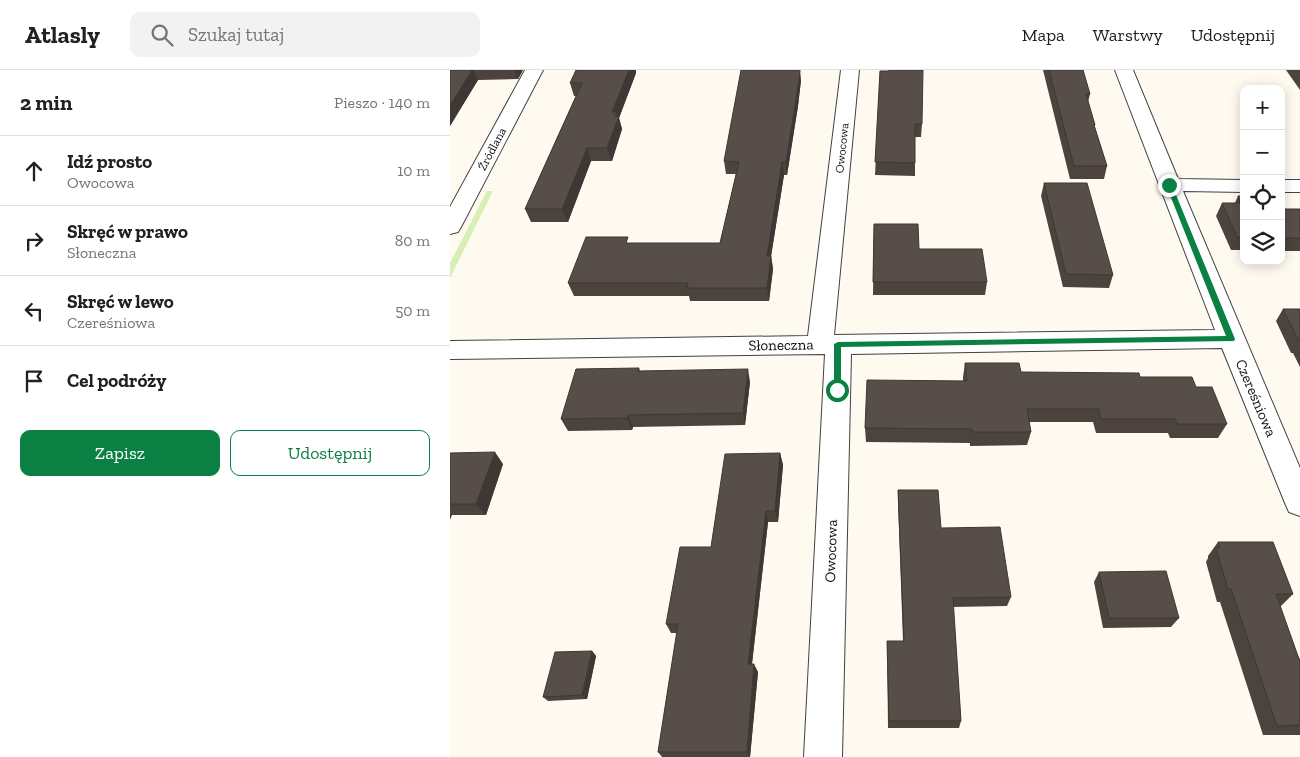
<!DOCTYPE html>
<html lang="pl">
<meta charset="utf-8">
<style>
:root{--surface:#fff;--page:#f2f2f2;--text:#202124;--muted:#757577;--line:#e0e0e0;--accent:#0b8043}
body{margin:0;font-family:"Zilla Slab",serif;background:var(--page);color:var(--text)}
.controls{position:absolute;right:15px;top:15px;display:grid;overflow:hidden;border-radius:10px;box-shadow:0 2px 12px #0003}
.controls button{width:45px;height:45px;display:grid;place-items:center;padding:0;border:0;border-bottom:1px solid var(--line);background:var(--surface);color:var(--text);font:25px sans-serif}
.stop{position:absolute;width:15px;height:15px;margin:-11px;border:4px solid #0b8043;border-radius:50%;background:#fff}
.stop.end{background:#0b8043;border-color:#fff;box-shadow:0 1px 5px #0008}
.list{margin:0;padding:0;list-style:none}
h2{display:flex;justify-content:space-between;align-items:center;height:65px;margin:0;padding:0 20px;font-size:21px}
h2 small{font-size:16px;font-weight:400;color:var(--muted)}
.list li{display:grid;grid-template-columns:32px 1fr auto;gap:15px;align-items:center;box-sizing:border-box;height:70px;padding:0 20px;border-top:1px solid var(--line)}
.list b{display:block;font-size:19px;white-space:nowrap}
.list p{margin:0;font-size:16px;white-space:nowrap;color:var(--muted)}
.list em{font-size:16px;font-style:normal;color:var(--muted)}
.actions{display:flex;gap:10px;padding:15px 20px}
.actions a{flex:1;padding:11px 0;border:1px solid var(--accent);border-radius:10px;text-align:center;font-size:18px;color:var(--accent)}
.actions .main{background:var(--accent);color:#fff}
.icon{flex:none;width:28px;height:28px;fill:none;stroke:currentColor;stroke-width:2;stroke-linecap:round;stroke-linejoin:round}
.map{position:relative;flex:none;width:850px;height:687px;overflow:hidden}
header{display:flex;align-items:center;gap:30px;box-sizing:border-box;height:70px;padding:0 25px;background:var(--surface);border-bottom:1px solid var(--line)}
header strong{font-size:24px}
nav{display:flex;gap:28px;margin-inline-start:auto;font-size:18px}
.search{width:350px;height:45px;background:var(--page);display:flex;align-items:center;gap:12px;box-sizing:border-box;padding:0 18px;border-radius:10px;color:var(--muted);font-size:19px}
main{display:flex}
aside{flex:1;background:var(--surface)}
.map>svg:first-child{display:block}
.green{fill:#d7eeb4}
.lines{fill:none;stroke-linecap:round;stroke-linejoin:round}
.minor-casing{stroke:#414141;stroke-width:2}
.tertiary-casing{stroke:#414141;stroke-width:2}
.minor{fill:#fff;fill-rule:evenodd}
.tertiary{fill:#fff;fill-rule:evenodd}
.wall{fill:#4c433f}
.shaded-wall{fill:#3e3733}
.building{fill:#584e49;stroke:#3e3733}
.route{fill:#0b8043}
.labels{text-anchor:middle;stroke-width:5;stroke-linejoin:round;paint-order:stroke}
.far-street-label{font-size:12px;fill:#0e0e0e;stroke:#fff}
.street-label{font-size:15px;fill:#0e0e0e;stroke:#fff}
</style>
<header>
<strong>Atlasly</strong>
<div class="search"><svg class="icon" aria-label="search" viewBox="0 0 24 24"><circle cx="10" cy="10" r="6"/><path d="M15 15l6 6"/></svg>Szukaj tutaj</div>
<nav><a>Mapa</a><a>Warstwy</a><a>Udostępnij</a></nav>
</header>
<main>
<aside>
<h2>2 min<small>Pieszo · 140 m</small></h2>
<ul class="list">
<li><svg class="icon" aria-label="ahead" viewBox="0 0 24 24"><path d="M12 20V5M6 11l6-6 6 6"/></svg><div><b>Idź prosto</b><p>Owocowa</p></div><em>10 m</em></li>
<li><svg class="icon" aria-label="right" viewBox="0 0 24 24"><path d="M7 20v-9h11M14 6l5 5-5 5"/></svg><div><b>Skręć w prawo</b><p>Słoneczna</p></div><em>80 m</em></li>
<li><svg class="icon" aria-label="left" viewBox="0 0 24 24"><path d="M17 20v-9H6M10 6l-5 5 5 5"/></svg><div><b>Skręć w lewo</b><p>Czereśniowa</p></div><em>50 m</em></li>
<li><svg class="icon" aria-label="arrive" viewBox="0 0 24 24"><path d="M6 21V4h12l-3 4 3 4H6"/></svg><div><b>Cel podróży</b></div></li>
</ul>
<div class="actions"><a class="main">Zapisz</a><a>Udostępnij</a></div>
</aside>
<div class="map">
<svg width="850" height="687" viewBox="0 0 850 687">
<rect width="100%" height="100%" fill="#fffaef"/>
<!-- green -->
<path class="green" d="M37,121H43L0,208V193Z"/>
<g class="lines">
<!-- minor casing -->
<g class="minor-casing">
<g id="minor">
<path d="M391,0H409L384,265L765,260L665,0H683L728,109L794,110V122L733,121L850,398V446L839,442L835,433L772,278L401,284L392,687H354L375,284L0,289V271L358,266Z"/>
<rect x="831" y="110" width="19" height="12"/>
</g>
</g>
<!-- tertiary casing -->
<g class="tertiary-casing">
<path id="tertiary" d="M75,0H93L11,157L8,162L0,164V137Z"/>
</g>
<!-- minor -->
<use href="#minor" class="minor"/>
<!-- tertiary -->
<use href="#tertiary" class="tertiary"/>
</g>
<!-- wall -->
<g class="wall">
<path d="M0,0H73L68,9L28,10L0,56Z"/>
<path d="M593,0H633L640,24L638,32L645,55V58L657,96L654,109H620Z"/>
<path d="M836,0H850V20Z"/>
<path d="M430,1L472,54L471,67H465V106L425,105Z"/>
<path d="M186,3L169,48L172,59L162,91H141L118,152H81L75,139L126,26H124L120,13Z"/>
<path d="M351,10L348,36L337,105H334L321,186L323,199L319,231H240L239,226H124L118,213L180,173H270L286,104H276L274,91Z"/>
<path d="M594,113L663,205L659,218L613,217L591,126Z"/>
<path d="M788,126H794V180H781L766,146L772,133H785Z"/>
<path d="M831,134L834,139H850V181H831Z"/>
<path d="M424,154L469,179L537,212L535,225H423Z"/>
<path d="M833,239H850V297L843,283H841L826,251Z"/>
<path d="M515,293L571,302L690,307L746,317L777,354L768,368H720L718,363H646L643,352H579L581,362L577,375L520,376V373L416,372L415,358L513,311V307Z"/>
<path d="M189,298L190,301L300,312L295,355L183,357L182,360L118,361L111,349Z"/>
<path d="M0,383L53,394L36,445H2L0,450Z"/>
<path d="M330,383L333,395L328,452H318L302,594L308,602L300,687H212L208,682L227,563H221L216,554L261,477Z"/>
<path d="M448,420L491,458L561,527L557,536L503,537L511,651L509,658H438L437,571H453L448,431Z"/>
<path d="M768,472L843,524L830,537L849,589H850V665H813L770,532H767L756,492L758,488V486Z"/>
<path d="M649,502L729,548L721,557L653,558L644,512Z"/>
<path d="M142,581L146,586L137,629L98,631L93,627Z"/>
</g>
<!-- shaded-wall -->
<g class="shaded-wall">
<path d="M22,0H23L28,10L0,56V36Z"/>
<path d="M64,0H73L68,9Z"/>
<path d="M179,0H186V3L169,48L172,59L162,91L157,78L162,42Z"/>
<path d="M350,0L351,10L348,36L337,105L336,92Z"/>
<path d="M137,78L141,91L118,152L112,139Z"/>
<path d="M332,92L334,105L319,199L317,186Z"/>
<path d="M321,186L323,199L319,231L317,218Z"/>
<path d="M298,299L300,312L295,355L293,343Z"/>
<path d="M178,345L183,357L182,360L177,348Z"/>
<path d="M45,382L53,394L36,445L26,434Z"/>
<path d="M330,383L333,395L328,452L325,441Z"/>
<path d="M316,441L318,452L301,602L298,594Z"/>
<path d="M142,581L146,586L137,629L132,625Z"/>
<path d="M304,594L308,602L300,687L297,682Z"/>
</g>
<!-- building -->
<g class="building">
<path d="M0,0H22L0,36Z"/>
<path d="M126,0H179L162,42H167L165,46H169L157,78H137L112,139H75L132,13H120Z"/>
<path d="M291,0H350L347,23L336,92H332L317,186H321L317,218H237L238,213H118L136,167H178L176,173H270L289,92L274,91Z"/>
<path d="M439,0H473L472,54H465V93L425,92L430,1H439Z"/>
<path d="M599,0H633L640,24H636L645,55H644L657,96H624Z"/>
<path d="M594,113H637L663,205L616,204Z"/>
<path d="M788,126H794V167H787L772,133H790Z"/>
<path d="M831,134L834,139H850V168H831Z"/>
<path d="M424,154H468L469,179H532L537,212H423Z"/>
<path d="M833,239H850V271H849Z"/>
<path d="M515,293H569L571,302L689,303L690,307H742L746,317H762L777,354H727L725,349H651L649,339H577L581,362H522V359L415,358L417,310L517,311Z"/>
<path d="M189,298L188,301L298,299L293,343L178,345L177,348L111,349L126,299Z"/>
<path d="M45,382L26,434H0V383Z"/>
<path d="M330,383L325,441H316L298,594H304L297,682H208L228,554H216L230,477H261L275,384Z"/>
<path d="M448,420H488L491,458L550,457L561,527L503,528L511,651H439L437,571H454Z"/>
<path d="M768,472H823L843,524H826L849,589H850V655L827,656L781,519H778L766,478H770Z"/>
<path d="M716,501L729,548H659L649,502Z"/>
<path d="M142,581L132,625L93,627L105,582Z"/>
</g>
<!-- route -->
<path class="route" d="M719,113L722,115L785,269L784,271L391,277V320L389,322H384V274L388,272L776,266L716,115Z"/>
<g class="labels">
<!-- far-street labels -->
<g class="far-street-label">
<text transform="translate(392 78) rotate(-84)" y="4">Owocowa</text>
<text transform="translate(42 79) rotate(-62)" y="4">Źródlana</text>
</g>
<!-- street labels -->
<g class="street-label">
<text transform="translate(331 275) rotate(-1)" y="5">Słoneczna</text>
<text transform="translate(806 328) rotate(67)" y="5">Czereśniowa</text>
<text transform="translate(381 481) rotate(-88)" y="5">Owocowa</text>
</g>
</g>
</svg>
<div class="controls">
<button>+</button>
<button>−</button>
<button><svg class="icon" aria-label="locate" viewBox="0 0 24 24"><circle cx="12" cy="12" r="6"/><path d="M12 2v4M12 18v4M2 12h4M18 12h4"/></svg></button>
<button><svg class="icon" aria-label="layers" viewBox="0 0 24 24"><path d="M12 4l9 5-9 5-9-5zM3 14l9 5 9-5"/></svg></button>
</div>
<div class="stop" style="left:387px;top:320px"></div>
<div class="stop end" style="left:719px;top:115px"></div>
</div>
</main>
